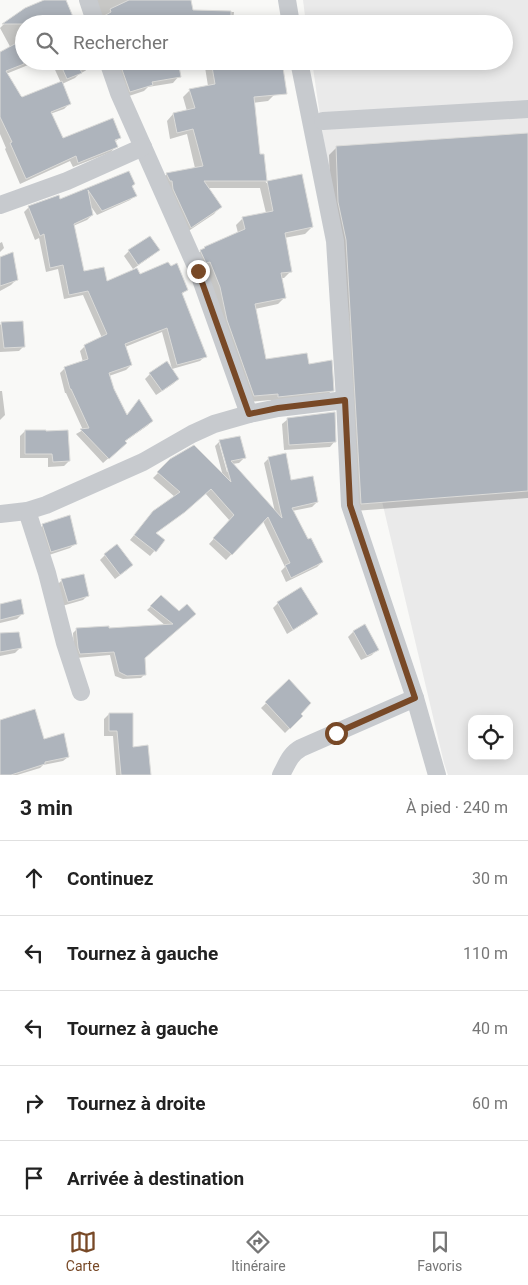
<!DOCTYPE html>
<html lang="fr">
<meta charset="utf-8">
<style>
:root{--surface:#fff;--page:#f6f6f6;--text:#222;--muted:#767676;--line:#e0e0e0;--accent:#784927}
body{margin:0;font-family:Roboto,sans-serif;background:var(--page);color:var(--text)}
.controls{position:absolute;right:15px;bottom:15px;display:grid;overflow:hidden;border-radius:10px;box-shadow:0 2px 12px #0003}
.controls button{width:45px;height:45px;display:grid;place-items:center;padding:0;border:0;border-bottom:1px solid var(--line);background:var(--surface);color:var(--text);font:25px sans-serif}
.stop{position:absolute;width:15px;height:15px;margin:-11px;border:4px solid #784927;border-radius:50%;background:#fff}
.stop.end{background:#784927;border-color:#fff;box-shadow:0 1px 5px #0008}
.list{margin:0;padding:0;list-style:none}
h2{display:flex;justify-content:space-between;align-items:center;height:65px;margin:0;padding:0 20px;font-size:21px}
h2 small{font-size:16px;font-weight:400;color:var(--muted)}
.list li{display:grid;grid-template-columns:32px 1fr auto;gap:15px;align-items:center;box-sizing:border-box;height:75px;padding:0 20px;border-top:1px solid var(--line)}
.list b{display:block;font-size:19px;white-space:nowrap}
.list em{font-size:16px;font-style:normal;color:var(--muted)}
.icon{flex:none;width:28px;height:28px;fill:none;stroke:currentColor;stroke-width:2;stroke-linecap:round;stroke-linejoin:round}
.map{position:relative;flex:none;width:528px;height:775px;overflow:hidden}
.search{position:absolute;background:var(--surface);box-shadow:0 2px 12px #0003;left:15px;right:15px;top:15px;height:55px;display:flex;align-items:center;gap:12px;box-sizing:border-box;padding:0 18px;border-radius:28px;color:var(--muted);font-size:19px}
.sheet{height:440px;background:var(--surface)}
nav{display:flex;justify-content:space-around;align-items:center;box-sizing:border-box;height:70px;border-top:1px solid var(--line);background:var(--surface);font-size:14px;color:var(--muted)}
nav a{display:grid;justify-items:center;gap:2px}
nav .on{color:var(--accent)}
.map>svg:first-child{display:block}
.built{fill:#eaeaea;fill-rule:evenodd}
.shadow{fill:#0003;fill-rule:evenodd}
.building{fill:#aeb4bc;stroke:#dbdbd9}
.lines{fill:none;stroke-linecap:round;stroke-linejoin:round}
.street{stroke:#c7cace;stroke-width:18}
.route{stroke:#784927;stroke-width:6}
</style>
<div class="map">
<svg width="528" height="775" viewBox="0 0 528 775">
<rect width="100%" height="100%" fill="#f9f9f7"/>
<!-- built -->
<path class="built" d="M303,0H528V775H448L444,763L367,438L312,61H504V24H306ZM472,719H509V756H472Z"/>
<!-- shadow -->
<g class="shadow">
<path d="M47,0H65L24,24V61H38L6,74L22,99L61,83L51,61H89L91,66L85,71L79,74L75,78L62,84L70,103L64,109L50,114L62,140L120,137L115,142L116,146L111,152L73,167L70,161L20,184L5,149L6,148L0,134V57L13,52L0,28L5,23Z"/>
<path d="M90,0H190L154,11L234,12L233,24H98Z"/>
<path d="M110,61H177L179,76L173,83L148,87L144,91L123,98Z"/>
<path d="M204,61H246V65L274,95L268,101L253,103L259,155H263L266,183L301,175L312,227L305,234L284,238L291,271L284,278H281L285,297L278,304L255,309L265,361L308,365L332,390L326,397L272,403L271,400L247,402L194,257L204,248L238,233L236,225L243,218L266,213L260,188H207L220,207L214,214L184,234L160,180L167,174L195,168L187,134L170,139L167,121L173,114L187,111L183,97L190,90L208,86Z"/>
<path d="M528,134V498L354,511L331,210L329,155L336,148Z"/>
<path d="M128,173L131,186L135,195L130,200L97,215L90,205L92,215L87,220L73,226L83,273L106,283L140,275L186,290L181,295L205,356L200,361L172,369L162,332L125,347L131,365L126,370L109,376L113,389L126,416L139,401L152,421L147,426L124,442L120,448L103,463L76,434L83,430L66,393H65L60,373L65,368L83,362L80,351L85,346L102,338L83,295L64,299L58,269L46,272L39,238L35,240L24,212L29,207L58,197L60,201Z"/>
<path d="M2,242L4,248L0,252V243Z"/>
<path d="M158,250L153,255L133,269L124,256L129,251Z"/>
<path d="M0,258L16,280L11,285L0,291Z"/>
<path d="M1,324L24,346L19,351L0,352V325Z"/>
<path d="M150,374L178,379L173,384L156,395L145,379Z"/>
<path d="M0,391H2L5,415L0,420Z"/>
<path d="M288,419L335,441L330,447L284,450L282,424Z"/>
<path d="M25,431L69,461L64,466L48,467V458H20V436Z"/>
<path d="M220,441L244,458L239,463L232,464L275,512L264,463L269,458L290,481L317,502L312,507L292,511L308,541L322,562L317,567L286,582L281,571L285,567L263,521L226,560L209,544L230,521L205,493L155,533L164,540L150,556L130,540L148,518L175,497L153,478L171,460L223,476L215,446ZM219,443H221L229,471L227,472Z"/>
<path d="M43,525L76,543L70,548L46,556L38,531Z"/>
<path d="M105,555L127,570L115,579L100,560Z"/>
<path d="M62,580L88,595L83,600L62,606L57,585Z"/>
<path d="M161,597L179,612L195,614L144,658L145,674L141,678L123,679L115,676L110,655L76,658L74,652L73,633L77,629H108L166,626L147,610Z"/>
<path d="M278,603L316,614L311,619L287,634L273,608Z"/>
<path d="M0,605L23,613L17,619L0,623Z"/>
<path d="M365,626L377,649L372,655L361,660L348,637L353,632Z"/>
<path d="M0,635L20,648L15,653L0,656Z"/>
<path d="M289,681L299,714L302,716L285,733L261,708Z"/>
<path d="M109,714L132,748L149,775H116L113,736H104V719Z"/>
<path d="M43,741L68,757L63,761L43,765L40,768L17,775H0V742Z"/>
</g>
<!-- building -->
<g class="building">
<path d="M44,0H66L76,24H2L25,8Z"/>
<path d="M129,0H191L193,10L231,11V24H106L104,16L111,12L110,9Z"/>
<path d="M24,39V64L6,71L21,96L22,97L62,81L71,104L51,112L63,138L113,118L121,138L115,140L118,147L78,163L76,156L26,179L10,143L12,142L0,117V52Z"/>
<path d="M59,61H76L82,73L67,79Z"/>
<path d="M119,61H178L181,77L152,82L153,85L130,92Z"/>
<path d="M211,61H231L232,65L268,61H282L287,94L254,97L260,154H264L267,181L302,174L313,227L285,233L292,272L281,273L286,298L255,304L266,359L307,353L309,364L332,360L334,391L278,397V394L254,396L227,320L220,287L210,262L206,263L200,250L205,248L204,247L245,229L242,217L273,211L267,181H204L222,207L191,228L173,189L172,181H170L166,173L203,166L193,129L177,133L173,113L195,108L189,89L215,84Z"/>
<path d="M528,133V491L361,504L346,240L338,202L336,146Z"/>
<path d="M129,171L135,184L132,186L137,196L102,211L88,190L93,215L74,224L84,271L104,267L107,281L137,268L140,274L168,262L171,266L177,263L188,290L182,293L207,357L177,365L167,328L125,344L132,365L109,373L114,389L127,415L139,399L153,421L125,441L127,443L109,459L80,429L89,428L71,389H70L64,367L88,359L84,345L107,334L88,291L69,295L63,265L50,268L44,234L40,236L28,206L59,195L60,199Z"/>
<path d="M150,236L160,250L138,265L128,250Z"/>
<path d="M13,252L18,280L0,286V257Z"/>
<path d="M23,321L25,347L4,348L1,322Z"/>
<path d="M167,361L179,379L162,391L149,373Z"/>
<path d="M335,412L336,442L289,445L287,418Z"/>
<path d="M25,430H46V431L68,430L70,461L53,462L52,454H25Z"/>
<path d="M240,436L246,458L231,461L282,518L268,457L286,453L291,480L313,476L318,502L292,508L308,539L311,538L323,562L291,578L285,565L290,563L268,517L232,555L213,538L234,515L211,489L185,512L156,533L165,540L156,552L134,535L153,511L180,492L157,472L170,459L194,445L231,482L219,440Z"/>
<path d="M70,515L77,544L51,552L42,524Z"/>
<path d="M117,544L133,565L120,575L104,554Z"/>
<path d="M84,574L89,596L68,602L61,579Z"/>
<path d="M301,587L318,614L293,630L277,602Z"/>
<path d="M161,595L179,611L187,604L196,614L145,658L146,675L127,676L119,672L114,652L80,654L78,648L76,628L109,626V628L173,624L150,606Z"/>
<path d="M21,599L24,614L0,620V604Z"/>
<path d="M365,624L379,650L367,656L353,631Z"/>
<path d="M19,632L22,648L0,652V633Z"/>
<path d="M289,679L311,703L301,714L303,716L290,729L265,702Z"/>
<path d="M35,709L44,739L64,733L69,757L45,762V764L11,775H0V720Z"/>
<path d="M109,713H133V747L148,745L151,775H121L117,731H109Z"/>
</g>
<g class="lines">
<!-- street -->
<g class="street">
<path d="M88,0L96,24"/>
<path d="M287,0L291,24"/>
<path d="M108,61L119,93L198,271L249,414"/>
<path d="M299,61L335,241L345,400L350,505L415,698L437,775"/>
<path d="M323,121L528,109"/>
<path d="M0,205L67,181L143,147"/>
<path d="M27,511L47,573L65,643L81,692"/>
<path d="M0,514L27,511L46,505L143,462L192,434L214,424L249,414L278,408L345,400"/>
<path d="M281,775C287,764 290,754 301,748L415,698"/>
</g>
</g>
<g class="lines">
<!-- route -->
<path class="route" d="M198,271L249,414L278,408L345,400L350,505L415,698L336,733"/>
</g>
</svg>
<div class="controls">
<button><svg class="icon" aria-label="locate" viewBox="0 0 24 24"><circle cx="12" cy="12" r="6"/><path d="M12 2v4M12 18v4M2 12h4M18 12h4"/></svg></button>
</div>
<div class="stop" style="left:336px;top:733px"></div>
<div class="stop end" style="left:198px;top:271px"></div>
<div class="search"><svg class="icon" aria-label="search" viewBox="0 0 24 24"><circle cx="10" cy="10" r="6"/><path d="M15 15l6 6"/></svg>Rechercher</div>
</div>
<section class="sheet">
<h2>3 min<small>À pied · 240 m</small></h2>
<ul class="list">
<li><svg class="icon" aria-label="ahead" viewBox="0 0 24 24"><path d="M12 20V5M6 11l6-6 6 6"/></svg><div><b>Continuez</b></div><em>30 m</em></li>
<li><svg class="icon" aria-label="left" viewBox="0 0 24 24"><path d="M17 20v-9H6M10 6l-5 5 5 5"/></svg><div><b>Tournez à gauche</b></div><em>110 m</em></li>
<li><svg class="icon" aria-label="left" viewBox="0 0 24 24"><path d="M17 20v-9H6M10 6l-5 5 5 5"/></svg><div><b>Tournez à gauche</b></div><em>40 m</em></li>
<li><svg class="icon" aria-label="right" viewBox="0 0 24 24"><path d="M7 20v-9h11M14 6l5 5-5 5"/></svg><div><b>Tournez à droite</b></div><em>60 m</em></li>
<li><svg class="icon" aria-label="arrive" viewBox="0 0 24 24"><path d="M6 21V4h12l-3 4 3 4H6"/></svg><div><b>Arrivée à destination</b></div></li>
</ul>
</section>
<nav>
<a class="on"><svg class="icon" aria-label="map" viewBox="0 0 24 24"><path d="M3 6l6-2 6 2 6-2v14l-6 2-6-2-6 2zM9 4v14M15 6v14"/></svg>Carte</a>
<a><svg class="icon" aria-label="directions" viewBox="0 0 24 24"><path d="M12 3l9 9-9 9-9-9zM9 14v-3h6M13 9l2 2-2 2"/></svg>Itinéraire</a>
<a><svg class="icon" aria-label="saved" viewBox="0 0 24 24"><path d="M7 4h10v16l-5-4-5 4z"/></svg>Favoris</a>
</nav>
